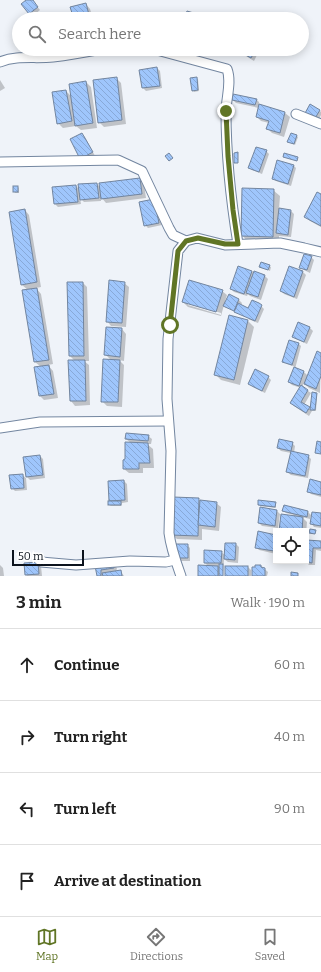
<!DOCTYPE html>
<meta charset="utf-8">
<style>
:root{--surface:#fff;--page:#f2f2f2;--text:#222;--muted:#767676;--line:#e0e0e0;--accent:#607525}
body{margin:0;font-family:Bitter,serif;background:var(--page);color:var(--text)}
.controls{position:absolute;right:12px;bottom:12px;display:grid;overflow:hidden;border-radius:0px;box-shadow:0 2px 10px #0003}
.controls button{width:36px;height:36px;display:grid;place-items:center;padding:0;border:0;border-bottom:1px solid var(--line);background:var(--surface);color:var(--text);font:20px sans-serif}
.scale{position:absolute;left:12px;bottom:10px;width:72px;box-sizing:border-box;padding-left:4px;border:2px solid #0c131d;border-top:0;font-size:11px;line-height:14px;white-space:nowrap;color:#0c131d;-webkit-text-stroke:3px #fff;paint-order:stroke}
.stop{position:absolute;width:12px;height:12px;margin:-9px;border:3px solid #607525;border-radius:50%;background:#fff}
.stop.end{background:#607525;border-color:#fff;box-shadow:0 1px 4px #0008}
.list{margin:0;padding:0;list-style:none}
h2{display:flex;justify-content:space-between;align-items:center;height:52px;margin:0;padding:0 16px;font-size:17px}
h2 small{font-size:13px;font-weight:400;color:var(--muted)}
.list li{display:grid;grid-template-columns:26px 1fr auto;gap:12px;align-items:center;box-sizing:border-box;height:72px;padding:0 16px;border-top:1px solid var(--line)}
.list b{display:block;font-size:15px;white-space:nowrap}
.list em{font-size:13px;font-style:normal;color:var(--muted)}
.icon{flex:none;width:22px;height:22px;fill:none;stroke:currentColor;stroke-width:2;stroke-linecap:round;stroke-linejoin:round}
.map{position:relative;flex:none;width:321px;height:576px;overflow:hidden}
.search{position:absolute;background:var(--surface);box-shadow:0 2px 10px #0003;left:12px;right:12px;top:12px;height:44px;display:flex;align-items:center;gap:10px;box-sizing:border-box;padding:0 14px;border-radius:22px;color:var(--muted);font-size:15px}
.sheet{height:340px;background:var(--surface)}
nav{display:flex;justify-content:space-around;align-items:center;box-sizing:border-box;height:56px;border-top:1px solid var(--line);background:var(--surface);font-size:11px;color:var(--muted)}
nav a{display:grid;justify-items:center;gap:2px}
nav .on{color:var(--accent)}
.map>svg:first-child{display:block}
.shadow{fill:#0003;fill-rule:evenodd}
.building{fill:url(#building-back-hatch);stroke:#72859f}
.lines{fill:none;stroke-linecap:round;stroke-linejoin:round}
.street-casing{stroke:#7386a0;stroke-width:11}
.street{stroke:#fff;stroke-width:9}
.route{stroke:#607525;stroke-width:5}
</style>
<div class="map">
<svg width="321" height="576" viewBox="0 0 321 576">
<defs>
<pattern id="building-back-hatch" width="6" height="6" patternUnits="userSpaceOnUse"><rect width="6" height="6" fill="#9fc6fc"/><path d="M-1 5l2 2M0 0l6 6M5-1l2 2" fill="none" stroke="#88a9d8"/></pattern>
</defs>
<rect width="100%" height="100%" fill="#eff3f9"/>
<!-- shadow -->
<g class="shadow">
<path d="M28,0H32L40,10L33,16L30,13Z"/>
<path d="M86,4L90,9L93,19H75Z"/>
<path d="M245,49H260L254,61L246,56L243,53Z"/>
<path d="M157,68L160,71L162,88L146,91L143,88L140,71Z"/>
<path d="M116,78L121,83L126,124L104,127L99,122Z"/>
<path d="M196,78L198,79L199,91L194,92L193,90Z"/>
<path d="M0,80L5,88L0,91Z"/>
<path d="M86,82L91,87L97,128L81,130L76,126L63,128L58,123L66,91L72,97Z"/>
<path d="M256,99L259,102V105L285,113L290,117L284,137L272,133L267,128L269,123L261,121L257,117L259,108L236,103L233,100Z"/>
<path d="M319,110L321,112V115L317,123L309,118Z"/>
<path d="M82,134L85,137L95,156L84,161Z"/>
<path d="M297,136L298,137L295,145L289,142Z"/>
<path d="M266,151L269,154L262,174L252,170L249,167Z"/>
<path d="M293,165L296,168L291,186L276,181L273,178Z"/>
<path d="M140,179L144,184L146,198L106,203L101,197V201L84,202L80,198L81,204L58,207L55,204L76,186L80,190L97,184L100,187Z"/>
<path d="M14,187H18L19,188V193H15L14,191Z"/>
<path d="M273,190L280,196L279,209L291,211L294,214L291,237L279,236V242H248L242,235Z"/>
<path d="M321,196V227L310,221L305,217Z"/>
<path d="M157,203L162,225L148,228L145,225Z"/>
<path d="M25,210L29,215L41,287L36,288L41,294L53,364L48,365L53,371L58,398L44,400L40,396L41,367L35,362L28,290L22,285Z"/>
<path d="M311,257L314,260L310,273L304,270L301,267Z"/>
<path d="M269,266L271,267L270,271L260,267Z"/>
<path d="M290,267L303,272L306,275L297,299L284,294L281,291Z"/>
<path d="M252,271L254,274V272L265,276L268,279L261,300L250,296L248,294L247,296L234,292L231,289Z"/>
<path d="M68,283H83L87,287L89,361H84L89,365L90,405L75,406L71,401L69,361H75L70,356Z"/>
<path d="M124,283L129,287L126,327L111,326L107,321Z"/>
<path d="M222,291L227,295L225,301H226L229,295L239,300L242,303L241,306L248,309L258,303L264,309L258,323L248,319L249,318L226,306V308L224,305L221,316L188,307L183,302ZM188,303L221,313V315L188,305Z"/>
<path d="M248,321L254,327L240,385L221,380L215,374Z"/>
<path d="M298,323L310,328L313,331L307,344L296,339L293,336Z"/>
<path d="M122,329L126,334L124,361L119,360L124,365L122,407L107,406L102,401L111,360L106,355Z"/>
<path d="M298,343L301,346L295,369L304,372L308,376L321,354L320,393L309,388L304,383L302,387L311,393L304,405L311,410L313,393L316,394L317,395L316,411H312L309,416L294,406L291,403L301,388L292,385L289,382L295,367L287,364L284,361Z"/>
<path d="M268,377L271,380L265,393L253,387L250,384Z"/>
<path d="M148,436L152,439L151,444H147L153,449L154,468H143V473H129L124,469L131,443L126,439Z"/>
<path d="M292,443L295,446L294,453L308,456L311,459L308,478L291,475L287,472L291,453L281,451L278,448Z"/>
<path d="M40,456L43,459L45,478L30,480L27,477Z"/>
<path d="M22,475L26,478L27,490L15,491L12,488Z"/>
<path d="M124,481L127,484L128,502L122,503L121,506H111L109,505L112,502L110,500Z"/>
<path d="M321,483V497L311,494L308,491Z"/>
<path d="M198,499L201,501L216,503L221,507L219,531L202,529V540L177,539L172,535Z"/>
<path d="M275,503L276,504V508L260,506L259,504Z"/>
<path d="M261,508L277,511L280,514L278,528L262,526L259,523Z"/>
<path d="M283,510L308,512L311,515L310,519L302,517L307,522L306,534V531H280L294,515L286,513Z"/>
<path d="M321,514V528L314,527L311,523Z"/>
<path d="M276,536V554L259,550L256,547Z"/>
<path d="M307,541L321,542V551L316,550L315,565H309L306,562Z"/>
<path d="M236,544L239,547L238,563L228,562L224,559L223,576H199L209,567L205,563L221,552L225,555Z"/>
<path d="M187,545L190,548V561H180L177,558Z"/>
<path d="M25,564L41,566L42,576H27L26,575Z"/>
<path d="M0,565L3,568L4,576H0Z"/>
<path d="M114,565L117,568L116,572H121L124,576H98L96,567Z"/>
<path d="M261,566L268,572L267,576H253Z"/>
<path d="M248,567L251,570V576H226Z"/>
</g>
<!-- building -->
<g class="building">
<path d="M26,0H33L38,7L29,14L21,4Z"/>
<path d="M86,3L90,19H74L70,7Z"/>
<path d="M187,11L207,17V19H184Z"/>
<path d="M244,49H256L251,58L242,53Z"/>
<path d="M157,67L160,86L142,88L139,70Z"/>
<path d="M117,77L122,120L98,123L93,80Z"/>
<path d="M197,77L198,90L192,91L190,78Z"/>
<path d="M86,81L93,123L75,126L69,84Z"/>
<path d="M66,90L72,121L57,124L52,92Z"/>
<path d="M233,94L257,99L255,105L232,100Z"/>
<path d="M259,104L285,112L280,133L266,129L269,121L256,117Z"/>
<path d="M310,104L320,110L314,120L304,115Z"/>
<path d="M82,133L93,152L80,159L70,139Z"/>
<path d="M291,133L297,135L294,144L287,142Z"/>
<path d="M256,147L267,150L259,172L248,168Z"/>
<path d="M238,152V163H234V153Z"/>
<path d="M169,153L173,158L169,161L165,156Z"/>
<path d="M284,153L298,157L297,161L283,157Z"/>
<path d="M277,160L294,165L288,184L272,179Z"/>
<path d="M140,178L142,194L101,199L99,183Z"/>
<path d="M97,183L99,198L80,200L78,184Z"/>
<path d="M76,185L78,202L54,204L52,187Z"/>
<rect x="13" y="186" width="5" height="6"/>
<path d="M242,188L274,189L273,237L241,236Z"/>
<path d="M317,192L321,194V226L304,217Z"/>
<path d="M154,199L159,223L144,226L139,202Z"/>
<path d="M279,208L291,210L288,235L276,233Z"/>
<path d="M25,209L37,282L21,285L9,212Z"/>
<path d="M304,254L312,256L307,270L299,268Z"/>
<path d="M261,262L270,265L268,270L259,267Z"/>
<path d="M238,266L252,271L244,294L230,289Z"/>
<path d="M289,266L303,271L294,297L280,291Z"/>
<path d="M254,271L265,275L258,297L246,293Z"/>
<path d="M109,280L125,282L122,323L106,322Z"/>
<path d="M189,280L223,290L216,312L182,302Z"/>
<path d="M67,282H83L84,356H69Z"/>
<path d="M37,288L49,360L34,362L22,290Z"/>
<path d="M229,294L239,299L234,311L223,306Z"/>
<path d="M252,300L259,303L262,305L255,321L234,312L238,303L248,308Z"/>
<path d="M229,315L248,320L234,380L214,375Z"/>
<path d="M298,322L310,327L304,342L292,337Z"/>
<path d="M106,327L122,328L120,357L104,355Z"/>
<path d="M289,340L299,343L292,365L282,362Z"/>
<path d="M317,351L321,353V376L316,389L304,384Z"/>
<path d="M103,359L120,360L118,402H101Z"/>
<path d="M68,360H85L86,401H70Z"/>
<path d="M49,365L54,394L39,396L34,367Z"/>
<path d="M294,367L304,371L299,386L288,382Z"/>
<path d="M255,369L269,376L262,391L248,384Z"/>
<path d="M301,385L308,390L301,402L310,407L306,413L290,403Z"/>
<path d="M312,392L317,393L315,410H310Z"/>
<path d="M126,433L149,435L148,441L125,439Z"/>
<path d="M279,439L293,442L291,451L277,448Z"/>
<path d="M317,441L321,442V454L315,453Z"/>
<path d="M125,442L148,443L150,463H139V469H123V460L125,459Z"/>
<path d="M291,451L309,455L305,476L286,472Z"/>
<path d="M40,455L43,475L26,477L23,457Z"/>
<path d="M23,474L24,488L11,489L9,475Z"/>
<path d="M310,479L321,482V495L307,492Z"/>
<path d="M124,480L125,500L109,501L108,481Z"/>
<path d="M173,497L199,498L198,536L171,535Z"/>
<path d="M200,500L217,502L215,527L198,525Z"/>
<path d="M258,500L276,502L275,507L258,505Z"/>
<rect x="108" y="501" width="13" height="4"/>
<path d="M284,505L308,511L307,517L282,511Z"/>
<path d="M260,507L277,510L275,526L258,523Z"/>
<path d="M312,512L321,513V526L310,524Z"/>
<path d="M281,514L303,517L302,531H279Z"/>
<path d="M310,529L316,530L315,534L309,533Z"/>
<path d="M258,531L276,535V540L274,551L255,548Z"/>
<path d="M307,540L321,541V548H313L312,563L305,562Z"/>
<path d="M225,543H236L235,560L224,559Z"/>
<path d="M172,544H188V558H176Z"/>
<path d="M204,550L222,551L221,563H204Z"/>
<path d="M38,562L39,574L25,575L24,563Z"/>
<path d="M114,564V568L101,570V576H97L95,566Z"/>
<rect x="219" y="564" width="4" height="12"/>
<path d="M198,565L218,566V576H198Z"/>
<path d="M255,565H261V567L265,568V576H252V567H255Z"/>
<rect x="225" y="566" width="23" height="10"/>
<path d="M121,570L122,576H103L102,573Z"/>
<path d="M291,572L298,573V576H291Z"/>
</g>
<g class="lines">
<!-- street casing -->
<g class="street-casing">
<g id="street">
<path d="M153,49L227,69C232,82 226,98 226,112C226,155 231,201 238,244"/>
<path d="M0,62C17,55 35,59 53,57C69,55 86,52 102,49"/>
<path d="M296,114L321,124"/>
<path d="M0,162L118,160L142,171L169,228L173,235L186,241"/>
<path d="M0,428L40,422L168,421"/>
<path d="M41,562L76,565L130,561L166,562L175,560"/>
<path d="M181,576C176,562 171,549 169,533L171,451L167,399L168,339L178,251L186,241L197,238L225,245L280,243L304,248L321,252"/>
</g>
</g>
<!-- street -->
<use href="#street" class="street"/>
</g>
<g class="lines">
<!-- route -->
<path class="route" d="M170,325L178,251L186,241L198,238L225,244H238L233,210L228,156L226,111"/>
</g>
</svg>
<div class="controls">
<button><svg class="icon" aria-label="locate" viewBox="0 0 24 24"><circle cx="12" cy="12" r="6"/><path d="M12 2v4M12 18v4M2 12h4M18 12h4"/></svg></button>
</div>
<div class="scale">50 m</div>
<div class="stop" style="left:170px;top:325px"></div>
<div class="stop end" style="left:226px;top:111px"></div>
<div class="search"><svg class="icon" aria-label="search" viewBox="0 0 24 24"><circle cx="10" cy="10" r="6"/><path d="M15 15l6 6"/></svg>Search here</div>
</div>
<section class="sheet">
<h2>3 min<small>Walk · 190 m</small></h2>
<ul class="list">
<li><svg class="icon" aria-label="ahead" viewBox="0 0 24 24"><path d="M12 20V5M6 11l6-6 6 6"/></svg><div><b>Continue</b></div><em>60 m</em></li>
<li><svg class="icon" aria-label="right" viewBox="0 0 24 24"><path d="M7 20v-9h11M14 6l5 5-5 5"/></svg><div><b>Turn right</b></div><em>40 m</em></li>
<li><svg class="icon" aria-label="left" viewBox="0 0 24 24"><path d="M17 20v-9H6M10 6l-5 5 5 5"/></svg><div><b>Turn left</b></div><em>90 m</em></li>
<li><svg class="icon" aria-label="arrive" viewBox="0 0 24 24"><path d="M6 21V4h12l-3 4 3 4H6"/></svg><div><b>Arrive at destination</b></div></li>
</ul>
</section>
<nav>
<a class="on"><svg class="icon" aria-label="map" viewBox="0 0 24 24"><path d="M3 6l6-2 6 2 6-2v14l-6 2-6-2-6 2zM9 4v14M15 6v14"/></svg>Map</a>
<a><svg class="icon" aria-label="directions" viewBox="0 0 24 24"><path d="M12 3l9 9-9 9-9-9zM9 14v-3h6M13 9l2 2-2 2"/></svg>Directions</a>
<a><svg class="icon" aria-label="saved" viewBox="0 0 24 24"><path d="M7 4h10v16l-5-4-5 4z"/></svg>Saved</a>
</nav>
